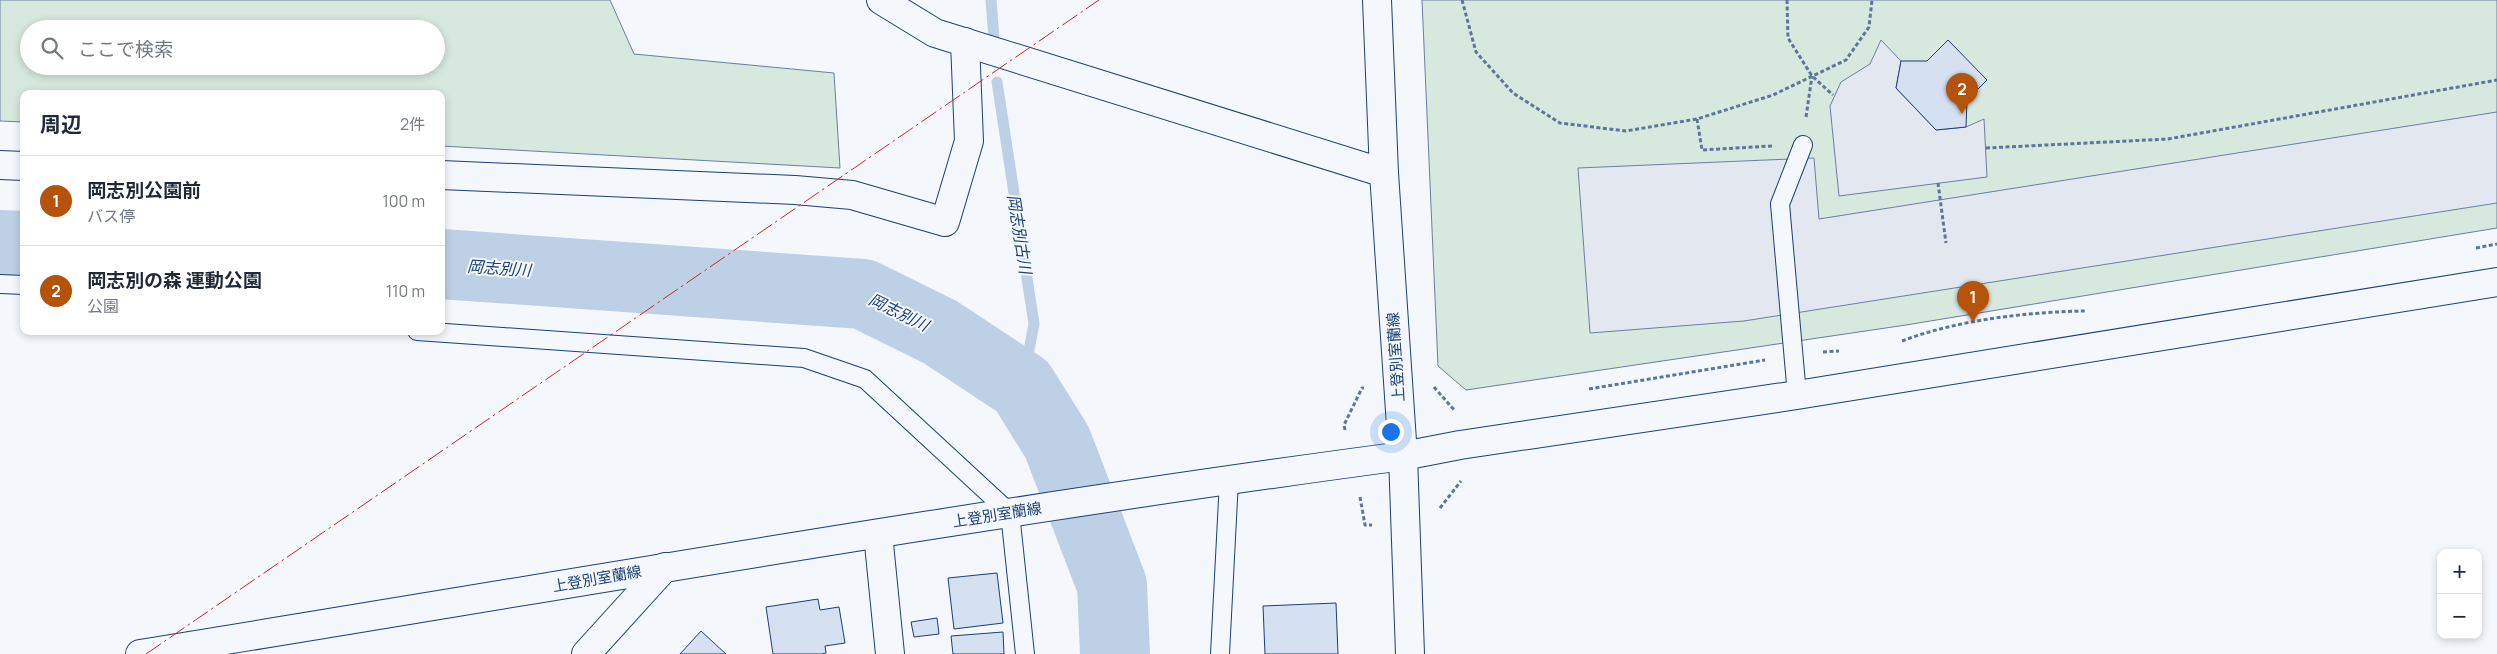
<!DOCTYPE html>
<html lang="ja">
<meta charset="utf-8">
<style>
:root{--surface:#fff;--page:#f2f2f3;--text:#1f2937;--muted:#747a83;--line:#e0e1e3;--accent:#b45309}
body{margin:0;font-family:Manrope,"Noto Sans JP",sans-serif;background:var(--page);color:var(--text)}
.controls{position:absolute;right:15px;bottom:15px;display:grid;overflow:hidden;border-radius:10px;box-shadow:0 2px 8px #0003}
.controls button{width:45px;height:45px;display:grid;place-items:center;padding:0;border:0;border-bottom:1px solid var(--line);background:var(--surface);color:var(--text);font:25px sans-serif}
.you{position:absolute;left:1390px;top:431px;width:18px;height:18px;margin:-12px;border:4px solid #fff;border-radius:50%;background:#1a73e8;box-shadow:0 0 0 8px #1a73e833}
.badge{display:grid;place-items:center;width:32px;height:32px;border-radius:50%;background:var(--accent);color:#fff;font-size:16px;font-weight:700}
.pin{position:absolute;translate:-50% -41px;filter:drop-shadow(0 1px 2px #0008)}
.pin::after{content:'';position:absolute;top:26px;width:18px;height:15px;background:inherit;clip-path:polygon(0 0,100% 0,50% 100%)}
.list{margin:0;padding:0;list-style:none}
h2{display:flex;justify-content:space-between;align-items:center;height:65px;margin:0;padding:0 20px;font-size:21px}
h2 small{font-size:16px;font-weight:400;color:var(--muted)}
.list li{display:grid;grid-template-columns:32px 1fr auto;gap:15px;align-items:center;box-sizing:border-box;height:90px;padding:0 20px;border-top:1px solid var(--line)}
.list b{display:block;font-size:19px;white-space:nowrap}
.list p{margin:0;font-size:16px;white-space:nowrap;color:var(--muted)}
.list em{font-size:16px;font-style:normal;color:var(--muted)}
.icon{flex:none;width:28px;height:28px;fill:none;stroke:currentColor;stroke-width:2;stroke-linecap:round;stroke-linejoin:round}
.map{position:relative;flex:none;width:2497px;height:654px;overflow:hidden}
.search{position:absolute;background:var(--surface);box-shadow:0 2px 8px #0003;left:20px;top:20px;width:425px;height:55px;display:flex;align-items:center;gap:12px;box-sizing:border-box;padding:0 18px;border-radius:28px;color:var(--muted);font-size:19px}
.panel{position:absolute;background:var(--surface);box-shadow:0 2px 8px #0003;left:20px;top:90px;width:425px;height:245px;border-radius:10px}
.map>svg:first-child{display:block}
.green{fill:#d7e8df;stroke:#687fa3;fill-rule:evenodd}
.parking{fill:#e3e8f0;stroke:#687fa3}
.lines{fill:none;stroke-linecap:round;stroke-linejoin:round}
.stream{stroke:#bed0e5;stroke-width:11}
.river{stroke:#bed0e5;stroke-width:70}
.building{fill:#d5e0f0;stroke:#1d3f73}
.service-casing{stroke:#1d3f73;stroke-width:20}
.minor-casing{stroke:#1d3f73;stroke-width:30}
.tertiary-casing{stroke:#1d3f73;stroke-width:30}
.secondary-casing{stroke:#1d3f73;stroke-width:30}
.path{stroke:#5e769c;stroke-width:3;stroke-dasharray:4 2.5;stroke-linecap:butt}
.service{stroke:#f4f7fb;stroke-width:18}
.minor{stroke:#f4f7fb;stroke-width:28}
.tertiary{stroke:#f4f7fb;stroke-width:28}
.secondary{stroke:#f4f7fb;stroke-width:28}
.power{stroke:#c62828;stroke-width:1;stroke-dasharray:18 4 2.5 4;stroke-linecap:butt}
.labels{text-anchor:middle;stroke-width:4;stroke-linejoin:round;paint-order:stroke}
.street-label{font-size:15px;fill:#1d3f73;stroke:#f4f7fb}
.water-label{font-size:16px;font-style:italic;fill:#1d3f73;stroke:#f4f7fb}
</style>
<div class="map">
<svg width="2497" height="654" viewBox="0 0 2497 654">
<rect width="100%" height="100%" fill="#f4f7fb"/>
<!-- green -->
<g class="green">
<path d="M0,0H610L634,54L834,73L840,168L441,146V94H24V122L0,121ZM29,29H436V66H29Z"/>
<path d="M1422,0H2497V228L1906,325L1466,390L1438,366Z"/>
</g>
<!-- parking -->
<g class="parking">
<path d="M1881,40L1901,61L1896,88L1936,130L1966,127L1984,119L1987,177L1839,196L1830,106L1841,82L1870,64Z"/>
<path d="M2497,112V203L1744,321L1590,333L1578,168L1814,158L1819,219Z"/>
</g>
<g class="lines">
<!-- stream -->
<g class="stream">
<path d="M991,0L994,38"/>
<path d="M997,82L1034,324L1022,386"/>
</g>
<!-- river -->
<g class="river">
<path d="M0,245L24,246"/>
<path d="M441,264L863,294L940,332L1022,386L1057,442L1112,585L1115,654"/>
</g>
</g>
<!-- building -->
<g class="building">
<path d="M1948,40L1987,80L1967,100L1966,127L1936,130L1896,88L1901,61H1927Z"/>
<path d="M997,573L1003,623L954,629L948,578Z"/>
<path d="M818,599L820,610L839,607L845,643L825,646L826,653L822,654H773L766,607Z"/>
<path d="M1336,603L1338,654H1265L1263,606Z"/>
<path d="M937,618L939,634L914,637L911,622Z"/>
<path d="M701,631L726,654H680Z"/>
<path d="M1003,632L1004,654H953L951,636Z"/>
</g>
<g class="lines">
<!-- service casing -->
<g class="service-casing">
<g id="service">
<path d="M0,284L24,285"/>
<path d="M417,331L804,358L865,379L1010,513L1025,654"/>
<path d="M1797,395L1780,204L1803,145"/>
<path d="M1220,654L1229,480"/>
</g>
</g>
<!-- minor casing -->
<g class="minor-casing">
<g id="minor">
<path d="M881,0L935,33L1384,173"/>
<path d="M0,165L24,166"/>
<path d="M441,175L795,190L852,195L945,222L969,141L965,42"/>
<path d="M878,534L890,654"/>
<path d="M586,654L665,567"/>
</g>
</g>
<!-- tertiary casing -->
<g class="tertiary-casing">
<path id="tertiary" d="M1410,654L1403,456L1460,445L1797,395L2497,282"/>
</g>
<!-- secondary casing -->
<g class="secondary-casing">
<path id="secondary" d="M140,654C561,586 981,512 1403,456L1384,173L1377,0"/>
</g>
<!-- path -->
<g class="path">
<path d="M1462,0L1476,52L1513,93L1560,123L1626,131L1697,119L1773,95L1846,60L1869,27L1872,0"/>
<path d="M1787,0L1788,38L1812,76L1833,95"/>
<path d="M1806,117L1812,76"/>
<path d="M1697,119L1702,150L1772,146"/>
<path d="M1986,148L2168,139L2497,80"/>
<path d="M1938,183L1946,243"/>
<path d="M2476,248L2497,244"/>
<path d="M1902,341C1957,320 2026,312 2085,311"/>
<path d="M1823,352L1839,351"/>
<path d="M1434,387L1455,411"/>
<path d="M1589,389L1765,360"/>
<path d="M1345,430L1344,425L1362,388H1364"/>
<path d="M1360,497L1365,525H1372"/>
<path d="M1440,508L1461,481"/>
</g>
<!-- service -->
<use href="#service" class="service"/>
<!-- minor -->
<use href="#minor" class="minor"/>
<!-- tertiary -->
<use href="#tertiary" class="tertiary"/>
<!-- secondary -->
<use href="#secondary" class="secondary"/>
<!-- power -->
<path class="power" d="M146,654L1099,0"/>
</g>
<g class="labels">
<!-- street labels -->
<g class="street-label">
<text transform="translate(1396 357) rotate(-94)" y="5">上登別室蘭線</text>
<text transform="translate(997 515) rotate(-9)" y="5">上登別室蘭線</text>
<text transform="translate(597 579) rotate(-10)" y="5">上登別室蘭線</text>
</g>
<!-- water labels -->
<g class="water-label">
<text transform="translate(1020 234) rotate(81)" y="6">岡志別古川</text>
<text transform="translate(499 268) rotate(4)" y="6">岡志別川</text>
<text transform="translate(899 312) rotate(26)" y="6">岡志別川</text>
</g>
</g>
</svg>
<div class="controls">
<button>+</button>
<button>−</button>
</div>
<div class="you"></div>
<div class="pin badge" style="left:1973px;top:322px">1</div>
<div class="pin badge" style="left:1962px;top:114px">2</div>
<div class="search"><svg class="icon" aria-label="search" viewBox="0 0 24 24"><circle cx="10" cy="10" r="6"/><path d="M15 15l6 6"/></svg>ここで検索</div>
<section class="panel">
<h2>周辺<small>2件</small></h2>
<ul class="list">
<li><span class="badge">1</span><div><b>岡志別公園前</b><p>バス停</p></div><em>100 m</em></li>
<li><span class="badge">2</span><div><b>岡志別の森 運動公園</b><p>公園</p></div><em>110 m</em></li>
</ul>
</section>
</div>
